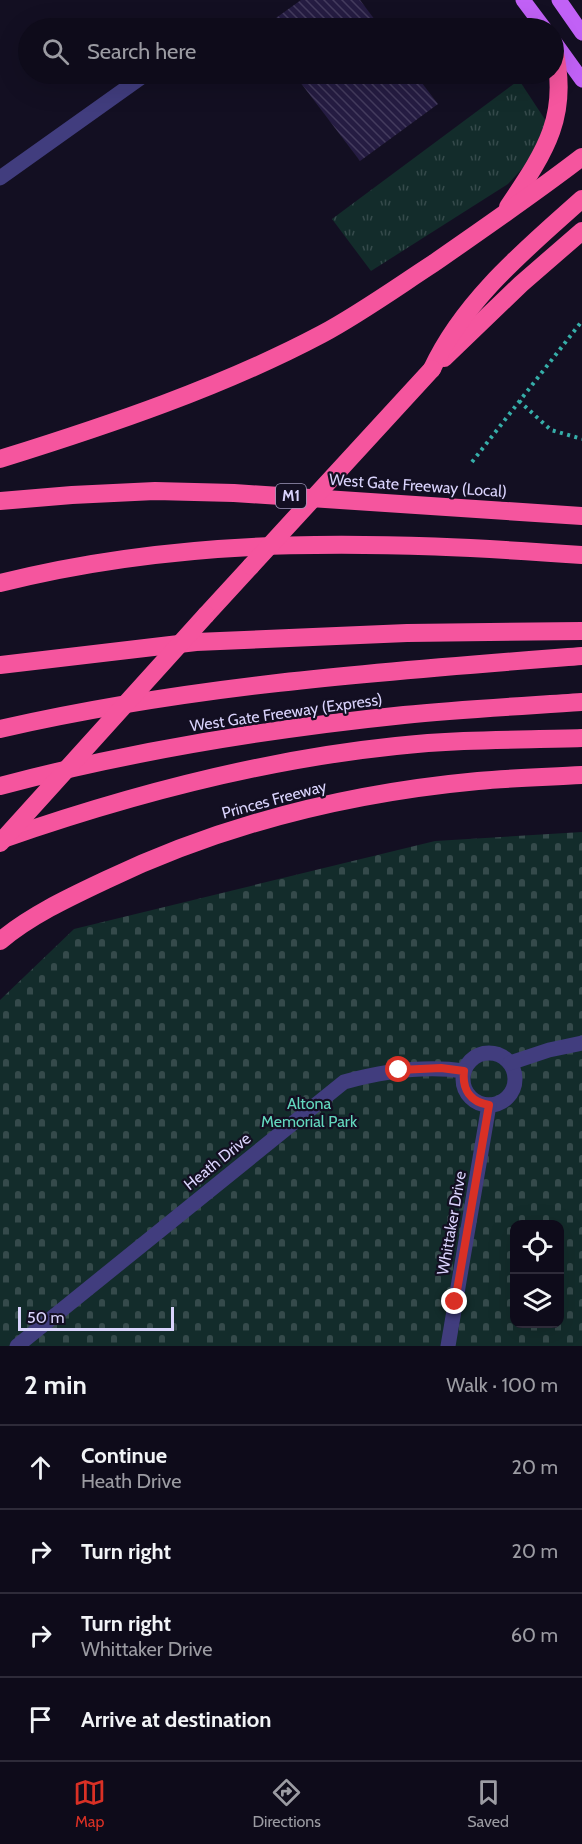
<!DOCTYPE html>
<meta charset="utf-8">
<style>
:root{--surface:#0e0b1a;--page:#171423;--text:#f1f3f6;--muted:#9b9ba2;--line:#2e2b39;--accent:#d93025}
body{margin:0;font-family:Cabin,sans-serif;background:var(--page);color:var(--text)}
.controls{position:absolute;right:18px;bottom:18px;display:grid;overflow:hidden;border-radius:12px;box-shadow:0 6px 24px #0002}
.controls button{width:54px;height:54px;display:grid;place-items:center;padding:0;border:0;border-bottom:2px solid var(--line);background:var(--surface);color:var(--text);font:30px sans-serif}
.scale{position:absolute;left:18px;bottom:15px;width:156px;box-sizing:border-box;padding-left:6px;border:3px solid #d9d3fc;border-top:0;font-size:16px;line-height:21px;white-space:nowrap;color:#d9d3fc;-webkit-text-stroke:4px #130f22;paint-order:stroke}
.stop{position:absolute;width:18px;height:18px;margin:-14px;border:4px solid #d93025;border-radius:50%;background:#fff}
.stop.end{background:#d93025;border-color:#fff;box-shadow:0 2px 6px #0008}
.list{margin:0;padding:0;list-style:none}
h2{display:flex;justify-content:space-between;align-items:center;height:78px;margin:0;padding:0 24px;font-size:26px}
h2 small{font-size:20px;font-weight:400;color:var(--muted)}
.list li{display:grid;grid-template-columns:39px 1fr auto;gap:18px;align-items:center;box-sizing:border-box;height:84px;padding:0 24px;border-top:2px solid var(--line)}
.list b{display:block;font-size:22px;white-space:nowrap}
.list p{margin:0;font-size:20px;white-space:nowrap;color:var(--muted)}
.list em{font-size:20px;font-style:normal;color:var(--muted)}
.icon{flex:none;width:33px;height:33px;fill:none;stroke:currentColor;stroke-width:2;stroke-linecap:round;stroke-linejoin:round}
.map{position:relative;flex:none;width:582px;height:1346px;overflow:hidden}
.search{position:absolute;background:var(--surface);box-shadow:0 6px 24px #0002;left:18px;right:18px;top:18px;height:66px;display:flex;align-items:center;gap:15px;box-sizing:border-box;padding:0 21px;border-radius:33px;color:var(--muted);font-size:22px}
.sheet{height:414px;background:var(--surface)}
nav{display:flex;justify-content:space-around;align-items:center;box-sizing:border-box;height:84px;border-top:2px solid var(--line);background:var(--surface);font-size:16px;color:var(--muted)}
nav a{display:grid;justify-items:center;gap:3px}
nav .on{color:var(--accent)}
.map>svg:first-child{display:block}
.grass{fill:url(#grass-tufts)}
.cemetery{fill:url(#cemetery-stones);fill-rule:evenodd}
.building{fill:url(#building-back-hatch)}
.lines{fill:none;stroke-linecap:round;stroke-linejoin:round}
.path{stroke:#36aea9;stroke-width:4;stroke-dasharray:3 4.5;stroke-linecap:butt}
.minor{stroke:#413d7e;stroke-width:15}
.major{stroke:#c161f6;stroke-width:15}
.highway{stroke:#f5559e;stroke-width:18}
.highway-bridge{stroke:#f5559e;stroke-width:18}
.route{stroke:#d93025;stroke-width:8}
.labels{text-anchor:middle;stroke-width:4.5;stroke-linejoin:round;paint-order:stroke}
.shield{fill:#130f22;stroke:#9e98bb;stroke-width:1.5}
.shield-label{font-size:15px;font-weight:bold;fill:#d9d3fc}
.street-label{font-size:16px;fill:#d9d3fc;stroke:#130f22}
.park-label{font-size:16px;fill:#63d8be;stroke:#130f22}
</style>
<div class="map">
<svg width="582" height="1346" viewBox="0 0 582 1346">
<defs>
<pattern id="grass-tufts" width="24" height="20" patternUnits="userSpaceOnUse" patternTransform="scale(1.5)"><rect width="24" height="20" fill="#132c2b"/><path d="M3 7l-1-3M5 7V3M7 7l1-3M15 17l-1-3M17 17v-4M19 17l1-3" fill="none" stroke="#354a4b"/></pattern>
<pattern id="cemetery-stones" width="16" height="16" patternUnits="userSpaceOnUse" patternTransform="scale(1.5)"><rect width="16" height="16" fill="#132c2b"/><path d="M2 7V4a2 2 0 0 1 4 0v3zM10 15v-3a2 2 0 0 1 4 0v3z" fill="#354a4b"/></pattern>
<pattern id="building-back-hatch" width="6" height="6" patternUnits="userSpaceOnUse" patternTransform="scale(1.5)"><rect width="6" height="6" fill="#251c42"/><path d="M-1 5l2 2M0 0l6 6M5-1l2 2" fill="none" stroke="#443c5e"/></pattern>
</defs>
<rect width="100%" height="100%" fill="#130f22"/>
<!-- grass -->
<path class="grass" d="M519,80L546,121L531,159L508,184L371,271L332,219Z"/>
<!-- cemetery -->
<path class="cemetery" d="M582,832V1346H0V1000L74,929L435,841ZM514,1224H560V1324H514Z"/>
<!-- building -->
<g class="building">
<path d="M301,0H360L381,28H262Z"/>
<path d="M294,74H415L438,104L360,161Z"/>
</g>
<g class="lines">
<!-- path -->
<g class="path">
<path d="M519,401L551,430L582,439"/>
<path d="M472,462L582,321"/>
</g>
<!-- minor -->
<g class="minor">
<path d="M0,178L146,74"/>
<circle cx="489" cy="1079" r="26"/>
<path d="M510,1063L549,1050L582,1043"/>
<path d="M17,1346L344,1082C384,1071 423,1065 464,1071"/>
<path d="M448,1346L489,1105"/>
</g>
<!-- major -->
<g class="major">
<path d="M523,0L544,28"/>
<path d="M559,0L582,33"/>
<path d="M554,41L582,80"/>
</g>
<!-- highway -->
<g class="highway">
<path d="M508,207C544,153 570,117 554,49"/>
<path d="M444,358L521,284L582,231"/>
<path d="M432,369C464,300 526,249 582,199"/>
<path d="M0,459C109,425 222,387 322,334C361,313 397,287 434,263C484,228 534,194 582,157"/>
<path d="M0,501L72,495L155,491L234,493L582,516"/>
<path d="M0,583C195,534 384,541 582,555"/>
<path d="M206,615L251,566"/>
<path d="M0,665L196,642L407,633L582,631"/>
<path d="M0,729C191,685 387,671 582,656"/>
<path d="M0,786C132,751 268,729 404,715C463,709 523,706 582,702"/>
<path d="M0,840C129,795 260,760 396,746C458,739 520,740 582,738"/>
<path d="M0,941C31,915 70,897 106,880C223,824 349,793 478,781C512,778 547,777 582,775"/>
</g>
<!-- highway-bridge -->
<g class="highway-bridge">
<path d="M251,566L432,369"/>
<path d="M0,843L206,615"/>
</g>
</g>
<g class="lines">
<!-- route -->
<path class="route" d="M399,1070L441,1068L464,1071C462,1089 470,1102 489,1105L455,1302"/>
</g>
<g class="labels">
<!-- shield labels -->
<rect class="shield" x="276" y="484" width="30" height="24" rx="4.5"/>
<g class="shield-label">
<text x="291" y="501">M1</text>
</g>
<!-- street labels -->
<g class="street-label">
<text transform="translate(418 485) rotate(4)" y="6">West Gate Freeway (Local)</text>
<text transform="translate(286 712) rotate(-8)" y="6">West Gate Freeway (Express)</text>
<text transform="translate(274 799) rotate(-15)" y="6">Princes Freeway</text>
<text transform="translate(217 1161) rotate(-39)" y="6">Heath Drive</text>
<text transform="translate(451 1223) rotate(-80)" y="6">Whittaker Drive</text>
</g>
<!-- park labels -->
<g class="park-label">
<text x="309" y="1109">Altona<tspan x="309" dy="18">Memorial Park</tspan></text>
</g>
</g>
</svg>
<div class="controls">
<button><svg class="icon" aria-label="locate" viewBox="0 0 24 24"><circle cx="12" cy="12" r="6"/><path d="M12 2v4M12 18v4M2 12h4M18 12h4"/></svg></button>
<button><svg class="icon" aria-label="layers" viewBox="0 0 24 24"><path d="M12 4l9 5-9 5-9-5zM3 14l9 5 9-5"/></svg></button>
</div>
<div class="scale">50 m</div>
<div class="stop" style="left:399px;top:1070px"></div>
<div class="stop end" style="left:455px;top:1302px"></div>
<div class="search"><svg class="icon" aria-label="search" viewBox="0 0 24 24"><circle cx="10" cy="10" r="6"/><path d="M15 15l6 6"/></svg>Search here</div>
</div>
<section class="sheet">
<h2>2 min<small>Walk · 100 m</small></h2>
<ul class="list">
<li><svg class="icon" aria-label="ahead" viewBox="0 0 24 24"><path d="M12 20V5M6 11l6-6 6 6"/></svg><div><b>Continue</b><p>Heath Drive</p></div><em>20 m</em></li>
<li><svg class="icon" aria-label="right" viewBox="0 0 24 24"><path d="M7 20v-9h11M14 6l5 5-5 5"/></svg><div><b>Turn right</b></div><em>20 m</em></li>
<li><svg class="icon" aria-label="right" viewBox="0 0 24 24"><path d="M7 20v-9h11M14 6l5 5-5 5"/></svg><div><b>Turn right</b><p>Whittaker Drive</p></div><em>60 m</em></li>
<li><svg class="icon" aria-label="arrive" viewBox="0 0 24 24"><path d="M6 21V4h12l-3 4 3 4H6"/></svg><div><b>Arrive at destination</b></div></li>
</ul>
</section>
<nav>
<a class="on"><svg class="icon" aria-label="map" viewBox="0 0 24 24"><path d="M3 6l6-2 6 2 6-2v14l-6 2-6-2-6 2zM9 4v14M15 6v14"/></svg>Map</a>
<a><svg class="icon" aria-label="directions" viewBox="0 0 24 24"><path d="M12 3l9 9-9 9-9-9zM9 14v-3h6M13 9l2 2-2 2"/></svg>Directions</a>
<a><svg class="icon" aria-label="saved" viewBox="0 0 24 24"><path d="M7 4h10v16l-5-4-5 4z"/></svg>Saved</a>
</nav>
